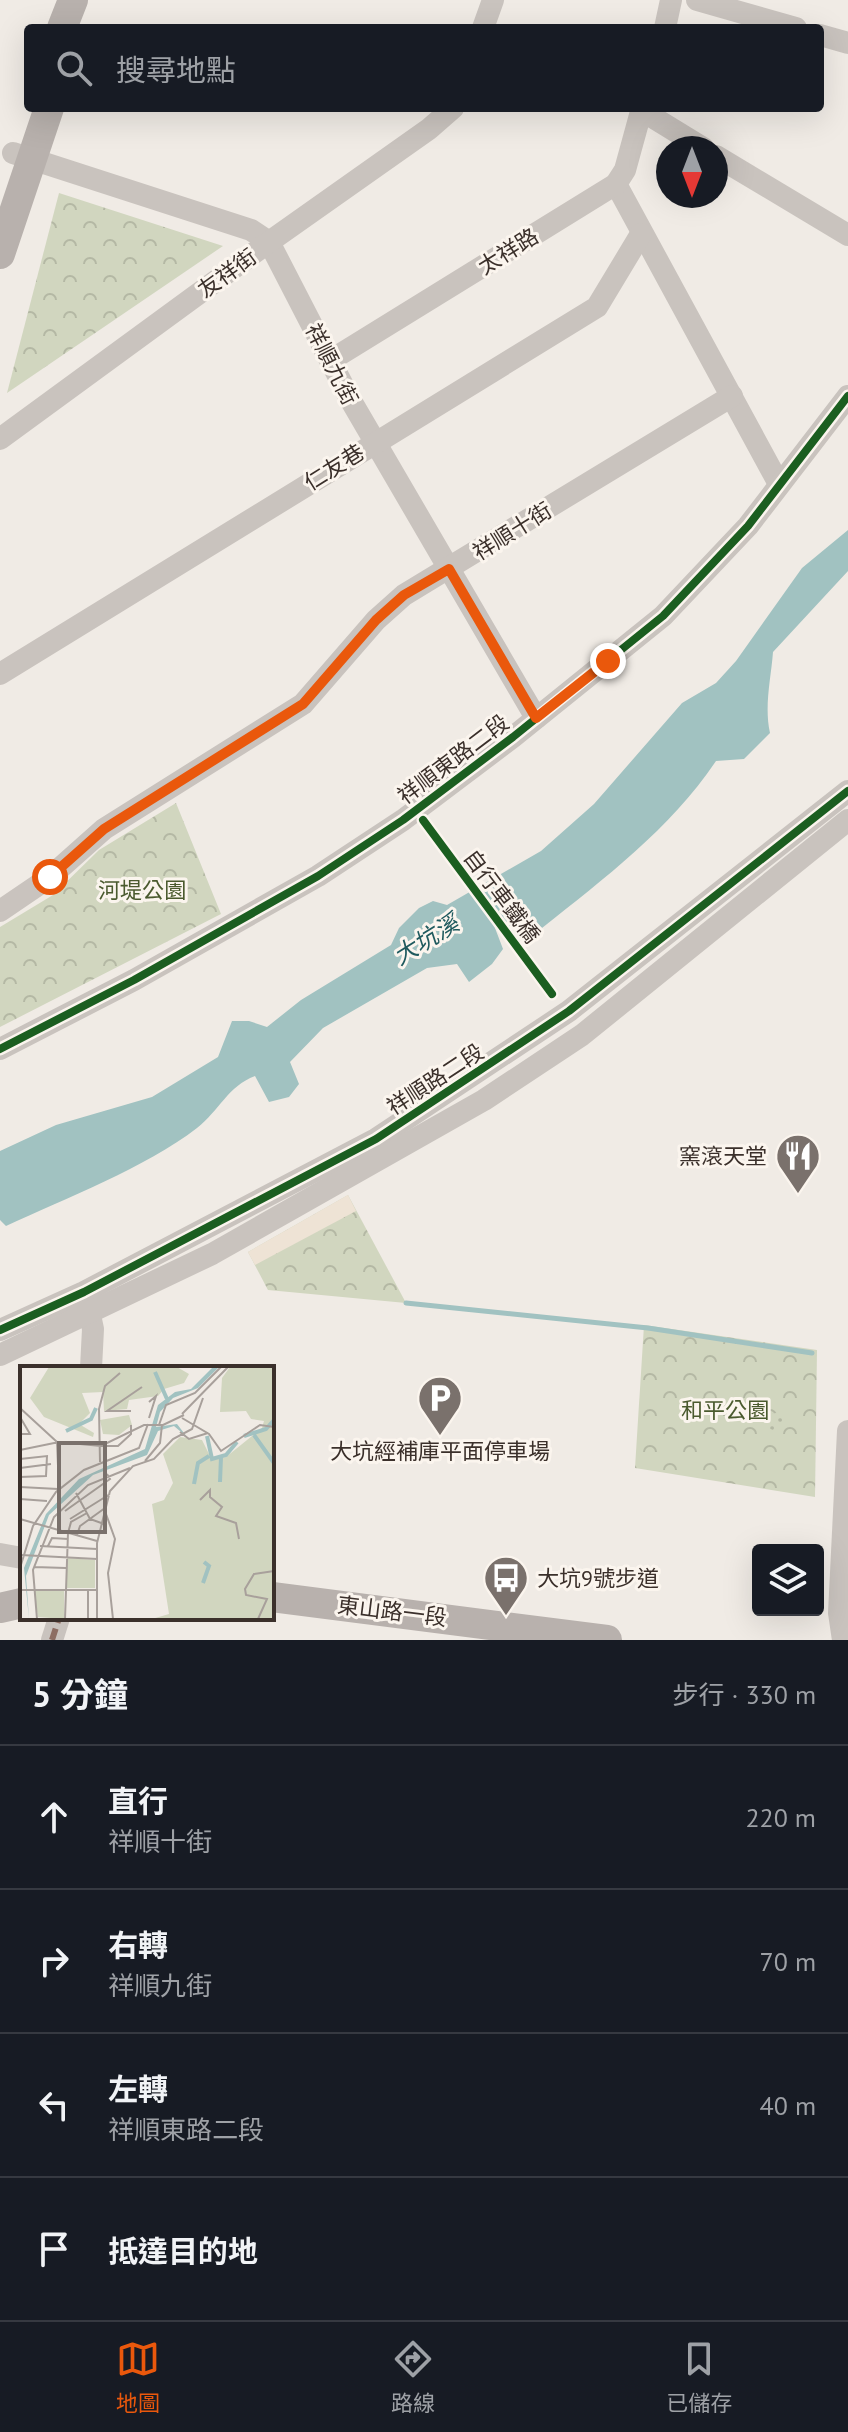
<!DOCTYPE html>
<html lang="zh-TW">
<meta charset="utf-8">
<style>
:root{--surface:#171b24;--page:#20242c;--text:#f1f3f6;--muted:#9ea1a6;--line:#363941;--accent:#ea580c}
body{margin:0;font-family:"PT Sans","Noto Sans TC",sans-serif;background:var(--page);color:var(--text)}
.controls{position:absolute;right:24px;bottom:24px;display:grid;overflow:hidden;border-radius:8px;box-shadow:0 8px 32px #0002}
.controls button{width:72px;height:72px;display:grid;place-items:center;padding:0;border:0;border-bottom:2px solid var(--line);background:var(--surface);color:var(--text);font:40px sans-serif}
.compass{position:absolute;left:656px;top:136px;width:72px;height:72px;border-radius:50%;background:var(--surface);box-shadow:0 8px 32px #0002;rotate:180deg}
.stop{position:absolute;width:24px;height:24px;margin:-18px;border:6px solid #ea580c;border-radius:50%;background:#fff}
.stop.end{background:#ea580c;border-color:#fff;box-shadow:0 2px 8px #0008}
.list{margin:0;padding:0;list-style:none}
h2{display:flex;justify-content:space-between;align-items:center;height:104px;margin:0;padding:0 32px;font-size:34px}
h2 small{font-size:26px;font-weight:400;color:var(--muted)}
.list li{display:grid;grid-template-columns:52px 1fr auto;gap:24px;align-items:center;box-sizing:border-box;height:144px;padding:0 32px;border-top:2px solid var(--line)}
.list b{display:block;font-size:30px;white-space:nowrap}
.list p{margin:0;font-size:26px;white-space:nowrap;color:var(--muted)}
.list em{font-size:26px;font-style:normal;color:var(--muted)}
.icon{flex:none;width:44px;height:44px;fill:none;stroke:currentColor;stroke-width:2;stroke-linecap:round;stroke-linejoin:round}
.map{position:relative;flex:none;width:848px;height:1640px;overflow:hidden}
.search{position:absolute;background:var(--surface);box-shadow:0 8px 32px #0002;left:24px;right:24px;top:24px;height:88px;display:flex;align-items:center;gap:20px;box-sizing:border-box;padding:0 28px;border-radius:8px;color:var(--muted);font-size:30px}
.sheet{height:680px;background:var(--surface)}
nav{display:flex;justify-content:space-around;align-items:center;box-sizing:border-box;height:112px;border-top:2px solid var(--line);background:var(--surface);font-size:22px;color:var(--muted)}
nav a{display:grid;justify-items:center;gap:4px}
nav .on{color:var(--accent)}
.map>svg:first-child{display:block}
.park{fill:url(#park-crowns)}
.garden{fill:url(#garden-dots)}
.plaza{fill:#eee3d5}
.water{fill:#a1c2c1}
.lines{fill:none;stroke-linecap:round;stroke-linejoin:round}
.stream{stroke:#a1c2c1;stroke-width:5}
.minor{stroke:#c9c3be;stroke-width:22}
.major{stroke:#b8b1ad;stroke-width:30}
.quiet{stroke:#8d6e63;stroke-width:6;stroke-dasharray:12 6;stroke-linecap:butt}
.cycleway-casing{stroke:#fbf5ee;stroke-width:13}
.cycleway{stroke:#1b5e20;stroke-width:8}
.route{stroke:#ea580c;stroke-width:10}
.labels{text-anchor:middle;stroke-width:6;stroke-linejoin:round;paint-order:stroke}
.street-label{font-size:22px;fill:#3b302b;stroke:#fbf5ee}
.park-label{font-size:22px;fill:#4a5a2e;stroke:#fbf5ee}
.poi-label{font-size:22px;fill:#3b302b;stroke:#fbf5ee;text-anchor:end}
.water-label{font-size:24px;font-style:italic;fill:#1f5a5e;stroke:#fbf5ee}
.inset-river{fill:none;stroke:#a1c2c1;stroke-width:4}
.inset-road{fill:none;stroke:#a8a09b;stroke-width:2}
.view{fill:#7a716c;fill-opacity:0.15;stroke:#7a716c;stroke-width:4}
.inset-edge{fill:none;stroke:#3b302b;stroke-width:4}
</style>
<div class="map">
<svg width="848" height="1640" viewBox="0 0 848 1640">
<defs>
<pattern id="park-crowns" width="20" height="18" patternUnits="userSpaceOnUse" patternTransform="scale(2)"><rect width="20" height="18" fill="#d1d6bf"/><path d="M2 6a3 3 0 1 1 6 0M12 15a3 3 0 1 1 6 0" fill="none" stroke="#b4b8a4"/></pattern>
<pattern id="garden-dots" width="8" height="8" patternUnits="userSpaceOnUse" patternTransform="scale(2)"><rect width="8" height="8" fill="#d1d6bf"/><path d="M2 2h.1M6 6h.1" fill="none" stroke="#b4b8a4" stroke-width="1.8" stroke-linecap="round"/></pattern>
</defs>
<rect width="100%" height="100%" fill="#f0ebe5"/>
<!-- park -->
<g class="park">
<path d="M59,193L223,246L7,393Z"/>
<path d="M176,803L221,914L0,1027V927L53,895L99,850Z"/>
<path d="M348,1195L406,1303L268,1290L248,1252Z"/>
<path d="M644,1325L817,1350L815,1497L635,1468Z"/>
</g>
<!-- garden -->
<circle class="garden" cx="776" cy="1422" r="9"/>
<!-- plaza -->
<path class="plaza" d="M348,1195L356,1211L255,1265L248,1252Z"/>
<!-- water -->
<path class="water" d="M848,530V571L773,652C771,679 764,706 770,733L744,759L716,761C671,828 605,878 542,928L538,925L495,928L503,949L492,964L469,982L457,964L427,968L323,1028L290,1062L299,1084L289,1097L269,1102L255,1076C228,1086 219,1111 197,1128C145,1168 66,1198 6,1226L0,1220V1151L56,1125L152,1097L218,1057L232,1021H249L267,1027L301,1000L391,945L399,928L419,908L433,901L447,905L541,851L594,804L682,703L716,683L736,661L802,568Z"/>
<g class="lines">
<!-- stream -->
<path class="stream" d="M406,1303L648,1328L812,1353"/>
<!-- minor -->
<g class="minor">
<path d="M697,0L796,28"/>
<path d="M483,28L493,0"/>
<path d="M665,28L671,0"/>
<path d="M820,35L848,43"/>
<path d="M641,110L703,148"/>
<path d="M13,153L251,230L269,242L350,399L536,718"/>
<path d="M716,156L848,235"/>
<path d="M616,184L779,484"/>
<path d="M331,360L616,184L625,170L642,108"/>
<path d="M0,439L269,242L429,129L453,108"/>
<path d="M0,674L597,307L641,234"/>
<path d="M0,911L50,877L104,829L303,704L376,620L404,595L732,396"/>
<path d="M0,1049L134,980L318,876L403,820L513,737L663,616L748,526L848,396"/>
<path d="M87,1301L93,1329L91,1368"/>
<path d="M0,1330L84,1292L376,1139L569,1011L848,791"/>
<path d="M0,1355L212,1254L484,1100L582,1035L848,820"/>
<path d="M0,1554L22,1558"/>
<path d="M52,1640L59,1618"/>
<path d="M843,1640L839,1613L848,1431"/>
</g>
<!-- major -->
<g class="major">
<path d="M62,28L73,0"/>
<path d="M0,254L49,108"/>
<path d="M272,1597L607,1640"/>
<path d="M0,1608L22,1603"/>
</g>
<!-- quiet -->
<path class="quiet" d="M52,1640L59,1618"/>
<!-- cycleway casing -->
<g class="cycleway-casing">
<g id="cycleway">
<path d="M423,820L552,994"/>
<path d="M0,1049L134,980L318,876L403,820L513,737L663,616L748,526L848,396"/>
<path d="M0,1330L84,1292L376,1139L569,1011L848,791"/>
</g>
</g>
<!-- cycleway -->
<use href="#cycleway" class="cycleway"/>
</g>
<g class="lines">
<!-- route -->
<path class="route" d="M50,877L104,829L303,704L376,620L404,595L449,569L536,718L608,661"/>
</g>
<!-- icons -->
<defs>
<g id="restaurant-pin" transform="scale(2.3)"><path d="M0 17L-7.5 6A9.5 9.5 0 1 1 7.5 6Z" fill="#7a716c" stroke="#fbf5ee"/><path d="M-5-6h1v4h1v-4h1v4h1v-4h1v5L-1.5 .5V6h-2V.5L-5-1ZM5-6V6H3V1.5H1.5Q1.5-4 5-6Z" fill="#fff"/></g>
<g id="parking-pin" transform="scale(2.3)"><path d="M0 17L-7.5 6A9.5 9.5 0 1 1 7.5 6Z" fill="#7a716c" stroke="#fbf5ee"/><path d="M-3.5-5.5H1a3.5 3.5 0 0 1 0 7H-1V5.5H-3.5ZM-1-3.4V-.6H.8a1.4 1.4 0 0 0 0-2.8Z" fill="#fff"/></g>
<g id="bus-pin" transform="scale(2.3)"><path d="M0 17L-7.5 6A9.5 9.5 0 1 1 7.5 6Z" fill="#7a716c" stroke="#fbf5ee"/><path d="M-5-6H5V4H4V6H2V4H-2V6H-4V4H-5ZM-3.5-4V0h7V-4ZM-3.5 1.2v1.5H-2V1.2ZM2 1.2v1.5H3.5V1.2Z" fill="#fff"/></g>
</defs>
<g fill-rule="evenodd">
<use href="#restaurant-pin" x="798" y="1156"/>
<use href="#parking-pin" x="440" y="1398"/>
<use href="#bus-pin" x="506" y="1578"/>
</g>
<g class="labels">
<!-- street labels -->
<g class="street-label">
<text transform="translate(508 251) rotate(-32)" y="8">太祥路</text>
<text transform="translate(227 273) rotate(-36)" y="8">友祥街</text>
<text transform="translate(332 364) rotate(63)" y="8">祥順九街</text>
<text transform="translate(334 467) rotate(-32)" y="8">仁友巷</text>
<text transform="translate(512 531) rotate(-32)" y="8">祥順十街</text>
<text transform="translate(453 759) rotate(-37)" y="8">祥順東路二段</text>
<text transform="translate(502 896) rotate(53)" y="8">自行車鐵橋</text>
<text transform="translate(435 1079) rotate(-33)" y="8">祥順路二段</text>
<text transform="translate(392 1611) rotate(7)" y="8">東山路一段</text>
</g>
<!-- park labels -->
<g class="park-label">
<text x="142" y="898">河堤公園</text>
<text x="725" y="1418">和平公園</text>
</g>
<!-- poi labels -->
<g class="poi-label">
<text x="767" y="1164">窯滾天堂</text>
<text x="440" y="1459" text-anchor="middle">大坑經補庫平面停車場</text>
<text x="537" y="1586" text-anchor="start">大坑9號步道</text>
</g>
<!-- water labels -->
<g class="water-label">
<text transform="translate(426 940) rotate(-32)" y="8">大坑溪</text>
</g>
</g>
<!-- overview -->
<g transform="translate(20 1366)">
<rect width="254" height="254" fill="#f0ebe5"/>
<path d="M14,225H44V253L18,251Z" fill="#d1d6bf"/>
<path d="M29,1H157L169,8L164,17L144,23L138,30L109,34L107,43L84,45L83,26L62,27L70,47L59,58L74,67L73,71L24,51L10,32ZM210,1H254V253H132L149,248L132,138L144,134L153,117L143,88L160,71L182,74L192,94L206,91L242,62L244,55L231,53L226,45L200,46L202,12Z" fill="#d1d6bf"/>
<path d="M109,49L112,59L99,69L83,68L80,54ZM47,192L75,194V222H46Z" fill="#d1d6bf"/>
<path d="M193,1H199L178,22L153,32L140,46L136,61L157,58L167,71L154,60L138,65L127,89L73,109L29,149L6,210L9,253L4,202L26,148L59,113L125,83L138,39L155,26L171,23Z" fill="#a1c2c1"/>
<path class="inset-river" d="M135,6L147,33M46,65L71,53L76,42M234,69L254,97M187,70L192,93L206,89L217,76M224,70L246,63L254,54M200,116L201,91M174,118L178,97L189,90M183,217L189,200L184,196"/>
<path class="inset-road" d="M129,36L136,30L129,52M0,42L37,76L39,124M111,45H87L122,21M162,48L208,1M0,51L10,68H0M162,52L189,68L201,85L240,59L254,61M139,59L146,39L175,27L201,1M160,66L169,73L188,67M81,80H98L111,68V59M0,84L39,76L81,80L124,59H143L164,49M0,93L27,90L26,110L0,111M125,95L140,77L142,59M80,96L79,43L85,20L100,7M0,102L31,98M0,121L38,123M56,127L70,153L84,158M0,133L27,135M180,134L190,124V131L202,141L196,150L216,157L219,173M45,145L90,113L87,108M86,148L95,173L88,207L93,253M0,153L77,175M50,153L90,128M57,169L60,160L85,142M20,180L77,183M28,180L32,172L48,173M1,189L77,193M14,201L46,202M0,202L13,160L36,126L64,104L119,82L128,58M0,224H77M68,224V253M17,253L13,204L34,151L68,119L110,102M45,253L48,167L51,156L67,147M77,253V177L90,125L113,100L134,93L153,73L172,63L183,32M238,253L247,233L226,229L225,223L234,208L254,205"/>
<path class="view" d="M39,77H85V166H39Z"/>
<rect width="254" height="254" class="inset-edge"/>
</g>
</svg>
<div class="controls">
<button><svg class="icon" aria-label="layers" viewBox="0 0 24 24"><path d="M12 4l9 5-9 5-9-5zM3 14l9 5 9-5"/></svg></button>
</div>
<svg class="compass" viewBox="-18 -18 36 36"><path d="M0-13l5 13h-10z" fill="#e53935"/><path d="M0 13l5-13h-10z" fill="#9ea1a6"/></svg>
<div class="stop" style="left:50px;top:877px"></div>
<div class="stop end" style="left:608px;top:661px"></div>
<div class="search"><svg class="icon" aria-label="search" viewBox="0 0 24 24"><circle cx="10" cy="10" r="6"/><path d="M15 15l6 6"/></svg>搜尋地點</div>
</div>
<section class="sheet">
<h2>5 分鐘<small>步行 · 330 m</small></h2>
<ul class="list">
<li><svg class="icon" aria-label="ahead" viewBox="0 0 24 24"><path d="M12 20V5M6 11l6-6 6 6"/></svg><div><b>直行</b><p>祥順十街</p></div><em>220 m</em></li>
<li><svg class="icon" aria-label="right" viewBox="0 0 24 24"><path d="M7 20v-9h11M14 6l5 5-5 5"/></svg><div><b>右轉</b><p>祥順九街</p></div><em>70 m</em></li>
<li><svg class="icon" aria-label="left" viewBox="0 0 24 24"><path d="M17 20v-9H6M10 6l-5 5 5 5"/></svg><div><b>左轉</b><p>祥順東路二段</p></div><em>40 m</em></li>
<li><svg class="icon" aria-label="arrive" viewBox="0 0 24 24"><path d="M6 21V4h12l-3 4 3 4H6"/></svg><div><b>抵達目的地</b></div></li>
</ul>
</section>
<nav>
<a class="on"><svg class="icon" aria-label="map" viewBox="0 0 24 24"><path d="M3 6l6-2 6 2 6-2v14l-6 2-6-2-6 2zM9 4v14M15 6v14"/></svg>地圖</a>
<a><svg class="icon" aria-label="directions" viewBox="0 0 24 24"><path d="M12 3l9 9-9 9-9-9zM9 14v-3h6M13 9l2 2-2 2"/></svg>路線</a>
<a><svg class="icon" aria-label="saved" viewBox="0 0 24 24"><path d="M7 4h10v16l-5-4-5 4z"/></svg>已儲存</a>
</nav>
